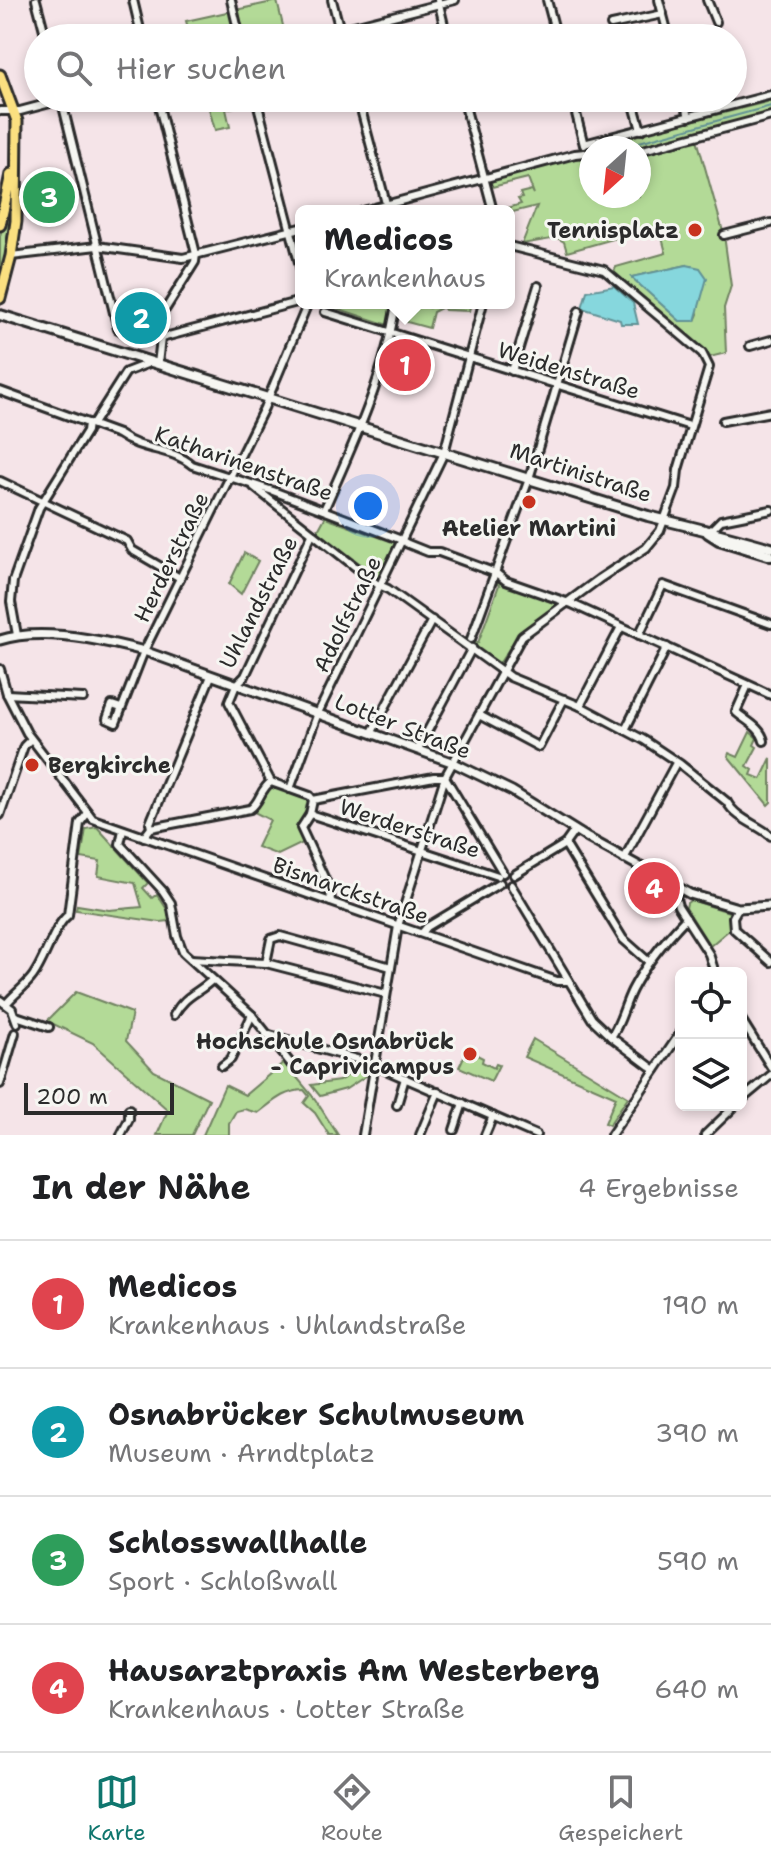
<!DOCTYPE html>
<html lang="de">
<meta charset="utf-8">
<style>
:root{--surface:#fff;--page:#f2f2f2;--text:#202124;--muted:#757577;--line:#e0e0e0;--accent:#0f766e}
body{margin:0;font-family:"Shantell Sans",sans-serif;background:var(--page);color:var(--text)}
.controls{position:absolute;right:24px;bottom:24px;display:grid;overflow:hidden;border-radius:12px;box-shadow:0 4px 12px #0003}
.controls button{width:72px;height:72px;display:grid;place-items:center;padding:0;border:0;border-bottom:2px solid var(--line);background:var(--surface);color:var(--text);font:40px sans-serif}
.compass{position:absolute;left:579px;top:136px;width:72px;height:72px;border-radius:50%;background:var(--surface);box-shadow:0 4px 12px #0003;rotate:207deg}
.scale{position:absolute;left:24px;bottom:20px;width:150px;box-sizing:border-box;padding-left:8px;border:4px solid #2b2b2b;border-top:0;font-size:22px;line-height:28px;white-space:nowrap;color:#2b2b2b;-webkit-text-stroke:6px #f6f6f2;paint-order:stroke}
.you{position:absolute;left:368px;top:506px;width:28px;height:28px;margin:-20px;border:6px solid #fff;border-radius:50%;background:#1a73e8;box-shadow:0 0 0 12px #1a73e833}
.badge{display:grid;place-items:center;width:52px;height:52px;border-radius:50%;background:var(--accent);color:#fff;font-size:26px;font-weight:700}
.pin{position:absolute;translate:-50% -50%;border:4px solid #fff;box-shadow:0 2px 8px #0006}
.popup{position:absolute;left:295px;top:205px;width:220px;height:104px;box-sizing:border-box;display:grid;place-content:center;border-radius:12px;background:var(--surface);filter:drop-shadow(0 2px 6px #0005);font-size:26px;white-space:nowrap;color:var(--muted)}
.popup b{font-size:30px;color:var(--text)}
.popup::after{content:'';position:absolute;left:50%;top:100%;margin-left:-16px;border:16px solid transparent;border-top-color:var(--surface)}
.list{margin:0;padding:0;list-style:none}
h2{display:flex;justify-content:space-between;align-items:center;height:104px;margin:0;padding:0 32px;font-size:34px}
h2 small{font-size:26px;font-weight:400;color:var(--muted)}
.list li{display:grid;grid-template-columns:52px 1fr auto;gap:24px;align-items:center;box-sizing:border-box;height:128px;padding:0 32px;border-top:2px solid var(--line)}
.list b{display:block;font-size:30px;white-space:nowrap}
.list p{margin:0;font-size:26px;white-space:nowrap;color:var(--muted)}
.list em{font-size:26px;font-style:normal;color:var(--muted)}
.icon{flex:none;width:44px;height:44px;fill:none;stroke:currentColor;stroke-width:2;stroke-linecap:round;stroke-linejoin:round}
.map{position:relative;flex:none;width:771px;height:1135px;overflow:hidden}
.search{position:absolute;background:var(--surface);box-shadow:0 4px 12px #0003;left:24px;right:24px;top:24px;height:88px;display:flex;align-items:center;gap:20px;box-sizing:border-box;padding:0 28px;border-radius:44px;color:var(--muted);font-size:30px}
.sheet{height:616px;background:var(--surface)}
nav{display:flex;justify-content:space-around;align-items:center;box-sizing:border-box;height:112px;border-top:2px solid var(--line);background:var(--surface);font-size:22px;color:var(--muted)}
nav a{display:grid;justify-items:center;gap:4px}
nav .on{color:var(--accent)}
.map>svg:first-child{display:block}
.green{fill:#b3da97;stroke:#6f8261;stroke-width:2;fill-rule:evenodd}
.water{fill:#86d7dd;stroke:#629296;stroke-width:2}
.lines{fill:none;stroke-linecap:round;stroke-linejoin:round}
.stream{stroke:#629296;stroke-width:2}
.minor-casing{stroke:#2b2b2b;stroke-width:12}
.tertiary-casing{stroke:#2b2b2b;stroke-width:13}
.secondary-casing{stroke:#2b2b2b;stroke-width:14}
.primary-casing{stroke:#2b2b2b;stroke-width:15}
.minor{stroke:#f6f6f2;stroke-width:6}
.tertiary{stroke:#f6f6f2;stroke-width:7}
.secondary{stroke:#f6f6f2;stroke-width:8}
.primary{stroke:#fbe080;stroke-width:9}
.poi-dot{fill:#c8321e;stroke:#f6f6f2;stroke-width:3}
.labels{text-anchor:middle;stroke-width:6;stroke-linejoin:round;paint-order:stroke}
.poi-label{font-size:22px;font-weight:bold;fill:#2b2b2b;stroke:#f6f6f2;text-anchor:end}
.street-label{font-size:22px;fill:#2b2b2b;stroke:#f6f6f2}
</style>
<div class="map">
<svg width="771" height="1135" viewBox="0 0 771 1135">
<rect width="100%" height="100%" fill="#f5e4e8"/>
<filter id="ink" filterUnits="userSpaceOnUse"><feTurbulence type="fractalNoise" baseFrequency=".0125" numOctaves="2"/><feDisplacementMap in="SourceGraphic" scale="16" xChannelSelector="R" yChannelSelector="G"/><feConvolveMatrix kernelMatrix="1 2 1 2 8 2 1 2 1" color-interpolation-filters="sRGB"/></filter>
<g filter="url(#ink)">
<!-- green -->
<g class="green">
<path d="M277,1L286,38H191L186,21Z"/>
<path d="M206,98H251L252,103L226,109L230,127L215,130Z"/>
<path d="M771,101V113L639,148H591V153L587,150V147Z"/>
<path d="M697,139L724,235L731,286L724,308L726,353L706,358L613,275L616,267L666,253L659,226L567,252L564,242L557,238L522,244L537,206L509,213L505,209L521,204L518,199L522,198L520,193L532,190L534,194L528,178L492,187L491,183L493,179L580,156L581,160L591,159V196H639V155ZM687,265L698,314L695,321H680L632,277Z"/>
<path d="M14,181L13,221L0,290V236Z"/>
<path d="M333,303H391L388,325L333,307Z"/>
<path d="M410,303H422L429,308L434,303H471L469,311L445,310L443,307L433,312L429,328L407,322L409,312H414V308L409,307Z"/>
<path d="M327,514L330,516L328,519L395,543L398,541V548L394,547L379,575L383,577L379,581L374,579L377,577L323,535L316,534Z"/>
<path d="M244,553L258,561L241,594L229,584Z"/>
<path d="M496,581L557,604L518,635L499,664L471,644L472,641L478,643L499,585L495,583Z"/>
<path d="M750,732L757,738L754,745L757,747L747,766L753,770L751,775L761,779L771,758V802L768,805L728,756L729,753L738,757Z"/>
<path d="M272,785L310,801L308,813L301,823L305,842L278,855L257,847L270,820L252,811C262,805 261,791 272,785Z"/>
<path d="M97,827L148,883L143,888L152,898L157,894L168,911L169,921L160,922L76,910L77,905L109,910L142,907L135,883L98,876L100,861L81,858L86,829Z"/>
<path d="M691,900L729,912V930L710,946L686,908L687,903Z"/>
<path d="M76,992L132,1013L126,1041L154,1071L209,1099L192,1135H157L168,1110L93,1043L47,1021Z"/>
<path d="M533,1039L628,1097L609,1125L605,1123L616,1097L524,1057Z"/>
<path d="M467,1050L483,1058L482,1062L494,1068L496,1064L499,1065L491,1081L459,1067Z"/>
<path d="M284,1062L315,1099L338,1135H329L315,1113L304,1103L309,1096L304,1090C283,1091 274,1101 258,1113L244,1109L236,1111L229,1123V1135H203L225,1085L245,1095Z"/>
<path d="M365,1065L369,1074L346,1089L320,1096L311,1085L339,1081Z"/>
</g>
<!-- water -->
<g class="water">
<path d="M687,265L700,268L707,278L695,321H680L631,277Z"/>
<path d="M614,286L633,303L638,324H621L620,320L582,308L587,291Z"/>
</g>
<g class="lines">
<!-- stream -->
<path class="stream" d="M621,147L771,106"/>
<!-- minor casing -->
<g class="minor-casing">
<g id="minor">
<path d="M36,0L46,38"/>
<path d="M133,0L142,38"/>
<path d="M231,0L240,38"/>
<path d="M332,0L342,38"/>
<path d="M438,0L447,38"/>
<path d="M547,0L557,38"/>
<path d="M659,0L669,38"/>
<path d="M707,0L716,22"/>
<path d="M611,25L663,14"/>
<path d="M307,38L455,0"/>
<path d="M61,98L118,329L126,333L153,329"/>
<path d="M256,98L301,270"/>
<path d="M358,98L388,211"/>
<path d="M463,98L493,211"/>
<path d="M572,98L584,145"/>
<path d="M632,98L641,130"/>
<path d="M684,98L689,117"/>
<path d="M0,111H20L69,98"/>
<path d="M584,144L771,95"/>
<path d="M639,151L771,116"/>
<path d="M363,211L575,154L585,153L591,155"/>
<path d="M724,235L771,223"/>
<path d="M11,256L97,246L183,258L301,228"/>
<path d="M325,312L690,426"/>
<path d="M153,329L195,262L196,254L157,98"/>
<path d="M153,329L161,338L158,364"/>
<path d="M161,338L301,301"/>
<path d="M750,346L771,340"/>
<path d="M518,351L538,286"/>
<path d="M512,371L517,355"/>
<path d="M0,391L118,434C143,452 171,447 192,465L273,491L399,539L408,544L428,552H439L496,573L506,581L572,604L771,695"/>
<path d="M723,421L771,412"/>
<path d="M93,424L126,372L152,362"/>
<path d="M0,481L127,541L132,550L180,578"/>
<path d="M254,487L377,584L388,589L510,677L580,706L644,740L680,764L727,802C736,819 757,824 771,836"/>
<path d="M324,510C354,443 385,376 396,303"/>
<path d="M709,532L721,520L771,510"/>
<path d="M17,635L11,602L13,581L39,508L87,431L88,423"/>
<path d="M639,635L663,585L771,624"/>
<path d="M471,639L529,479L579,311"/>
<path d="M0,669L7,694L27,733L93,819L557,981H568"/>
<path d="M748,685L736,712C746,721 761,727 764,741"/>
<path d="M7,694L83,698"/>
<path d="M580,706L621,627"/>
<path d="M121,708L112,705L107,719L116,723L144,651L264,408L308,303"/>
<path d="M479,715L539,747L564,699"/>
<path d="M625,730L667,647"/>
<path d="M372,732L432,620"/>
<path d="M418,749L472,648"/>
<path d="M271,782L229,702L236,685L245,676L312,534"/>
<path d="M290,789L318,713L444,453L483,303"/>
<path d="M313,800L434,777H445L503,873"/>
<path d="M310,814L498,876"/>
<path d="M0,815L24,746L31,739"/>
<path d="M151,828L150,823L211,676"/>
<path d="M123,830L120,844L163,891L171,903L177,936L183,952L252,1015L291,1064"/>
<path d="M575,830L565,844L623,939L649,962"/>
<path d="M144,837L151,828L250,809C260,803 260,789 271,782L310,796L313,800L310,814L301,828L330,890L331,902"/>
<path d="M624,859L676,763"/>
<path d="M514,875L565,844"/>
<path d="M511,885L592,1019L611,1037L655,1070"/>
<path d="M679,889L676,899L678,906L709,954L715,973"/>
<path d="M738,908L733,917L734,929L771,962"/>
<path d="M422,933L427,927L500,883"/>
<path d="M191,959L266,963L386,994"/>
<path d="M266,963L271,939L280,936L391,967"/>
<path d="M0,1000L12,1009L17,1023"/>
<path d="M6,1004C14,994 25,987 33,976C45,960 54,926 68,915L80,823L87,814"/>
<path d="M174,1015C185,995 197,994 212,980"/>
<path d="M16,1016L49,1027"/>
<path d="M741,1019L771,1067"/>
<path d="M266,1034L374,1064"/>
<path d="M611,1037C621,1023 624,1006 632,990C646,963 665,940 686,918"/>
<path d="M222,1066L231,1059L252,1015"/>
<path d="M373,1067L381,1068L536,1135"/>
<path d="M0,1084L15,1033"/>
<path d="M741,1100L771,1075"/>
<path d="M397,1105L405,1078"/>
<path d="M454,1130L463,1103"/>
<path d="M121,1135L129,1119V1109"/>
<path d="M363,1135L398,926L445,777L522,636L599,579L646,548L660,531L676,488L678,470L709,367L702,353L604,270L509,246"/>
<path d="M420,1135L438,1092"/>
<path d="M485,1135L493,1116"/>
<path d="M611,1135L681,1032"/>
<path d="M705,1135L736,1105"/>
</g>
</g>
<!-- tertiary casing -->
<g class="tertiary-casing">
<path id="tertiary" d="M0,640C40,627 103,640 144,651L454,763L512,791L586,837L690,894L738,908L771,906"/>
</g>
<!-- secondary casing -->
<g class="secondary-casing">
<g id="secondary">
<path d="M0,315L648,516C689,526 730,536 771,548"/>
<path d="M708,533L719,540L771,556"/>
</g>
</g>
<!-- primary casing -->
<g class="primary-casing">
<g id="primary">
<path d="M0,75L17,121L16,221L11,256L0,298"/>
<path d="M0,225L11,174"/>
</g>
</g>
<!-- minor -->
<use href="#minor" class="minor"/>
<!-- tertiary -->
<use href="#tertiary" class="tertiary"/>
<!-- secondary -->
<use href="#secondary" class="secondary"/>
<!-- primary -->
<use href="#primary" class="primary"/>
</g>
</g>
<!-- markers -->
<g class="poi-dot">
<circle cx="695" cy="230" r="8"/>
<circle cx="529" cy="502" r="8"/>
<circle cx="32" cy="765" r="8"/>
<circle cx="470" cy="1054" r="8"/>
</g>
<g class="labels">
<!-- poi labels -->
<g class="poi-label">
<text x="679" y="238">Tennisplatz</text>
<text x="529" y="536" text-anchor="middle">Atelier Martini</text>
<text x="48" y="773" text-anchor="start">Bergkirche</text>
<text x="454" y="1049">Hochschule Osnabrück<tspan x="454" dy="25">- Caprivicampus</tspan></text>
</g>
<!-- street labels -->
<g class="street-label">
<text transform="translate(569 370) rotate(17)" y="8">Weidenstraße</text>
<text transform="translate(244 463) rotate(19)" y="8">Katharinenstraße</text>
<text transform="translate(581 472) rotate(18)" y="8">Martinistraße</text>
<text transform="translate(171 557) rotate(-64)" y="8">Herderstraße</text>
<text transform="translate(258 602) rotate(-63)" y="8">Uhlandstraße</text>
<text transform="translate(347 614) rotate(-64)" y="8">Adolfstraße</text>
<text transform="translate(403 726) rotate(21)" y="8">Lotter Straße</text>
<text transform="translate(410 828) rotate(18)" y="8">Werderstraße</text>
<text transform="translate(351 890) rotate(19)" y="8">Bismarckstraße</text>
</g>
</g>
</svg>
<div class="controls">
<button><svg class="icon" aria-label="locate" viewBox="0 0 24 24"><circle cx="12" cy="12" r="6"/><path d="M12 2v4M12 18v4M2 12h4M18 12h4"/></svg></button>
<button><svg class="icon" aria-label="layers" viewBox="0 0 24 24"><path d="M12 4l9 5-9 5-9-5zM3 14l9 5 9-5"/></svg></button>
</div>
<svg class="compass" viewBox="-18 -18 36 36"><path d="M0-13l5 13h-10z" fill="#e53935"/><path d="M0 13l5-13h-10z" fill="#757577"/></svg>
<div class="scale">200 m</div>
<div class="you"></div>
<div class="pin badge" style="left:405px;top:365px;background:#e0444e">1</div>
<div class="popup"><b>Medicos</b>Krankenhaus</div>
<div class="pin badge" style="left:141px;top:318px;background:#0f9aa8">2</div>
<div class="pin badge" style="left:49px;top:197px;background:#2e9e5b">3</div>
<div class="pin badge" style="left:654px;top:888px;background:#e0444e">4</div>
<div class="search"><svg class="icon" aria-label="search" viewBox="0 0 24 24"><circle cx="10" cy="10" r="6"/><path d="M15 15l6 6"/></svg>Hier suchen</div>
</div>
<section class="sheet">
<h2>In der Nähe<small>4 Ergebnisse</small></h2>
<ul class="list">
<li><span class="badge" style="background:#e0444e">1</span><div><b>Medicos</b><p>Krankenhaus · Uhlandstraße</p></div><em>190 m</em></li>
<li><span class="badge" style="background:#0f9aa8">2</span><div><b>Osnabrücker Schulmuseum</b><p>Museum · Arndtplatz</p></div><em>390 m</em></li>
<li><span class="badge" style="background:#2e9e5b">3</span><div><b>Schlosswallhalle</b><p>Sport · Schloßwall</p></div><em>590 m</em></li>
<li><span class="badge" style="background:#e0444e">4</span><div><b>Hausarztpraxis Am Westerberg</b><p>Krankenhaus · Lotter Straße</p></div><em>640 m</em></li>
</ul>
</section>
<nav>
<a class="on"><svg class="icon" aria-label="map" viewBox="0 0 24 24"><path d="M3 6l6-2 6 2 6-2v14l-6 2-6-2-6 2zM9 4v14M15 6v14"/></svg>Karte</a>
<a><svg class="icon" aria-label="directions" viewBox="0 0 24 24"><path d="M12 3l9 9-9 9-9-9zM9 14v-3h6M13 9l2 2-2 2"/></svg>Route</a>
<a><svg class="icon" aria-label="saved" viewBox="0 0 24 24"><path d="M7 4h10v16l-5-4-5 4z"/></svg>Gespeichert</a>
</nav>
